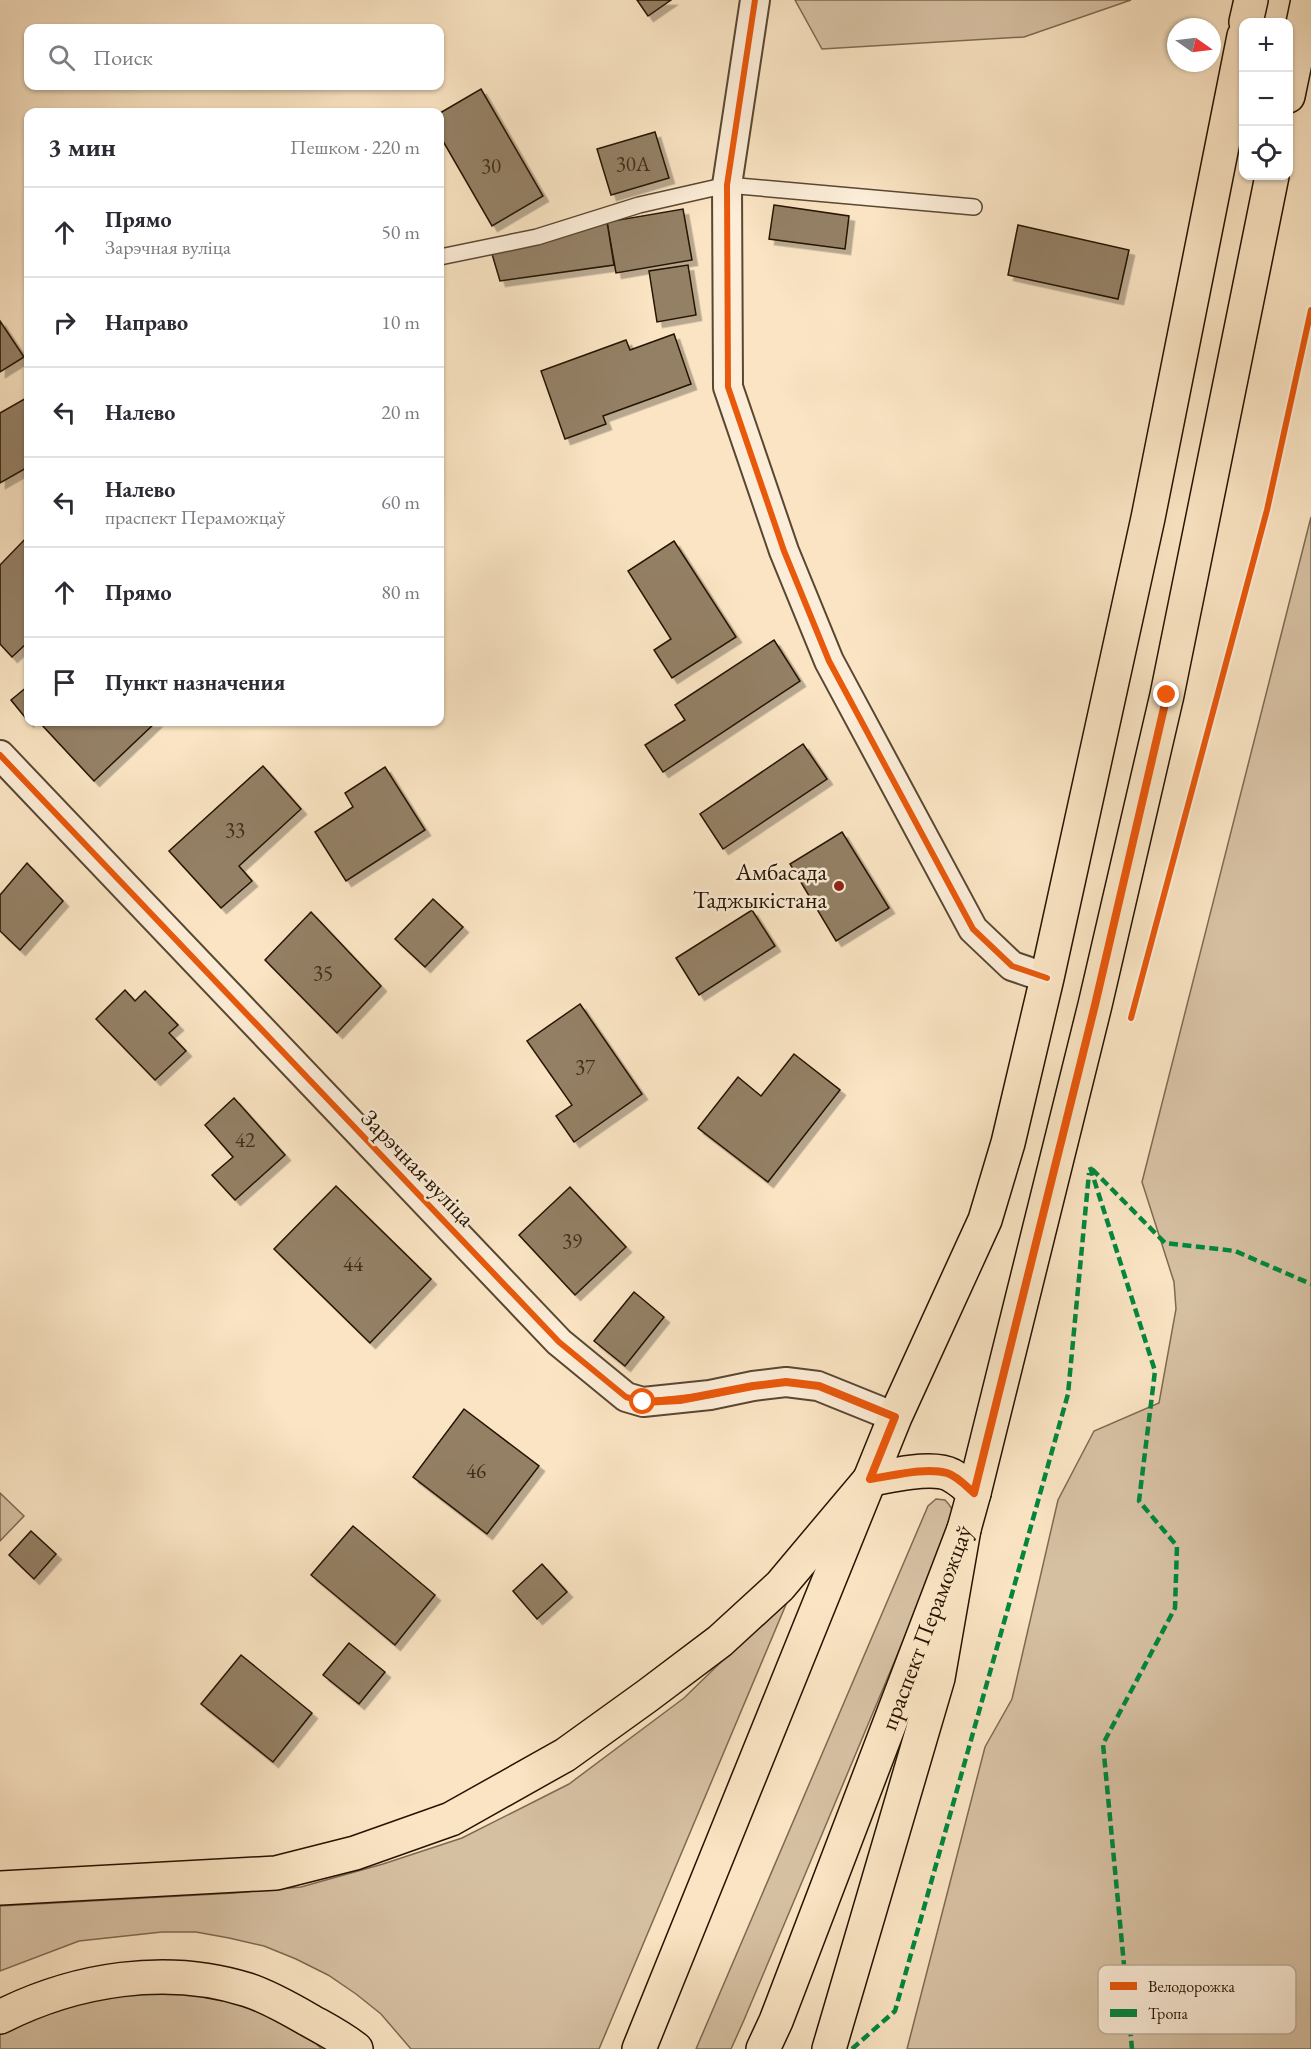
<!DOCTYPE html>
<html lang="ru">
<meta charset="utf-8">
<style>
:root{--surface:#fff;--page:#f7f7f7;--text:#2b2b33;--muted:#7c7c81;--line:#e1e1e2}
body{margin:0;font-family:"EB Garamond",serif;background:var(--page);color:var(--text)}
.controls{position:absolute;right:18px;top:18px;display:grid;overflow:hidden;border-radius:12px;box-shadow:0 2px 4px #0004}
.controls button{width:54px;height:54px;display:grid;place-items:center;padding:0;border:0;border-bottom:2px solid var(--line);background:var(--surface);color:var(--text);font:30px sans-serif}
.compass{position:absolute;left:1167px;top:18px;width:54px;height:54px;border-radius:50%;background:var(--surface);box-shadow:0 2px 4px #0004;rotate:104deg}
.stop{position:absolute;width:18px;height:18px;margin:-14px;border:4px solid #ea580c;border-radius:50%;background:#fff}
.stop.end{background:#ea580c;border-color:#fff;box-shadow:0 2px 6px #0008}
.list{margin:0;padding:0;list-style:none}
h2{display:flex;justify-content:space-between;align-items:center;height:78px;margin:0;padding:0 24px;font-size:26px}
h2 small{font-size:20px;font-weight:400;color:var(--muted)}
.list li{display:grid;grid-template-columns:39px 1fr auto;gap:18px;align-items:center;box-sizing:border-box;height:90px;padding:0 24px;border-top:2px solid var(--line)}
.list b{display:block;font-size:22px;white-space:nowrap}
.list p{margin:0;font-size:20px;white-space:nowrap;color:var(--muted)}
.list em{font-size:20px;font-style:normal;color:var(--muted)}
.icon{flex:none;width:33px;height:33px;fill:none;stroke:currentColor;stroke-width:2;stroke-linecap:round;stroke-linejoin:round}
.map{position:relative;flex:none;width:1311px;height:2049px;overflow:hidden}
.search{position:absolute;background:var(--surface);box-shadow:0 2px 4px #0004;left:24px;top:24px;width:420px;height:66px;display:flex;align-items:center;gap:15px;box-sizing:border-box;padding:0 21px;border-radius:12px;color:var(--muted);font-size:22px}
.panel{position:absolute;background:var(--surface);box-shadow:0 2px 4px #0004;left:24px;top:108px;width:420px;height:618px;border-radius:12px}
.map>svg:first-child{display:block}
.green{fill:#d6c0a2;stroke:#7e6a51;stroke-width:1.5}
.building{fill:#948065;stroke:#251300;stroke-width:1.5;filter:url(#shadow)}
.lines{fill:none;stroke-linecap:round;stroke-linejoin:round}
.service-casing{stroke:#5a4731;stroke-width:18}
.minor-casing{stroke:#5a4731;stroke-width:32}
.primary-casing{stroke:#251300;stroke-width:36}
.trunk-casing{stroke:#251300;stroke-width:36}
.service{stroke:#fcedd8;stroke-width:15}
.minor{stroke:#fcedd8;stroke-width:28}
.primary{stroke:#fae4c3;stroke-width:33}
.trunk{stroke:#fae4c3;stroke-width:33}
.quiet{stroke:#00873e;stroke-width:4.5;stroke-dasharray:9 4.5;stroke-linecap:butt}
.cycleway-casing{stroke:#fcedd8;stroke-width:10}
.cycleway{stroke:#e8590c;stroke-width:6}
.route{stroke:#ea580c;stroke-width:8}
.poi-dot{fill:#8f2418;stroke:#fcedd8;stroke-width:2}
.labels{text-anchor:middle;stroke-width:5;stroke-linejoin:round;paint-order:stroke}
.number-label{font-size:21px;fill:#412e19}
.poi-label{font-size:24px;fill:#251300;stroke:#fcedd8;text-anchor:end}
.street-label{font-size:24px;fill:#251300;stroke:#fcedd8}
.key{fill:#fcedd8;stroke:#bcac97;stroke-width:1.5}
.key-label{font-size:16px;fill:#251300}
</style>
<div class="map">
<svg width="1311" height="2049" viewBox="0 0 1311 2049">
<defs>
<filter id="shadow"><feDropShadow dx="5.5" dy="5.5" stdDeviation="0" flood-color="#0004"/></filter>
</defs>
<rect width="100%" height="100%" fill="#fae4c3"/>
<filter id="stains"><feTurbulence type="fractalNoise" baseFrequency=".00333" numOctaves="4"/><feColorMatrix values="0 0 0 0 .2 0 0 0 0 .09 0 0 0 0 .02 0 0 0 .5 -.17"/></filter>
<radialGradient id="worn" r=".72"><stop offset=".6" stop-color="#630" stop-opacity="0"/><stop offset="1" stop-color="#630" stop-opacity=".3"/></radialGradient>
<!-- green -->
<g class="green">
<path d="M795,0H1131L1024,37L822,49Z"/>
<path d="M1311,517V2049H907L985,1747L1012,1699L1058,1500L1094,1431L1159,1403L1176,1309L1174,1282L1142,1182Z"/>
<path d="M0,1493L24,1516L0,1541Z"/>
<path d="M936,1499L945,1500C952,1507 954,1512 953,1522L744,2020L731,2049H696L928,1506Z"/>
<path d="M790,1595L599,2049H411L381,2014L356,1994L328,1975L296,1959L264,1946L229,1938L196,1932H162L79,1941L0,1971V1906L235,1893L301,1887L383,1864L462,1838L569,1784L684,1698Z"/>
<path d="M130,1985L198,1992L258,2011L315,2043L322,2049H0V2021Z"/>
</g>
<!-- building -->
<g class="building">
<path d="M637,0H671L648,16Z"/>
<path d="M481,89L543,196L492,226L440,136V113Z"/>
<path d="M655,132L669,178L611,195L597,149Z"/>
<path d="M774,205L849,216L845,249L769,239Z"/>
<path d="M683,209L692,260L616,273L607,222Z"/>
<path d="M607,222L614,265L500,281L492,254Z"/>
<path d="M1018,225L1129,250L1118,299L1008,275Z"/>
<path d="M688,265L696,315L657,322L649,271Z"/>
<path d="M0,321L24,357L0,372Z"/>
<path d="M674,334L691,384L603,416L606,424L565,439L541,371L626,340L630,350Z"/>
<path d="M28,397V467L0,483V413Z"/>
<path d="M28,536V642L12,657L0,644V565Z"/>
<path d="M674,541L736,637L672,678L654,650L671,639L628,571Z"/>
<path d="M774,640L800,681L663,772L645,745L685,720L675,705Z"/>
<path d="M28,686V721L11,700Z"/>
<path d="M43,722H156L94,781L41,724Z"/>
<path d="M803,744L827,779L723,849L700,814Z"/>
<path d="M263,766L301,809L239,866L252,881L221,908L169,851Z"/>
<path d="M385,767L425,830L346,881L315,832L353,807L345,793Z"/>
<path d="M842,832L889,908L836,941L790,864Z"/>
<path d="M27,863L63,901L20,950L0,931V895Z"/>
<path d="M433,899L463,927L425,967L395,939Z"/>
<path d="M752,910L775,946L699,995L676,958Z"/>
<path d="M311,912L381,986L337,1033L265,960Z"/>
<path d="M125,990L135,1001L145,991L178,1025L169,1033L186,1051L155,1080L96,1019Z"/>
<path d="M580,1004L642,1094L574,1142L556,1116L572,1105L527,1041Z"/>
<path d="M794,1054L840,1090L768,1182L698,1128L738,1077L761,1096Z"/>
<path d="M234,1098L285,1155L235,1200L212,1175L233,1157L205,1125Z"/>
<path d="M336,1186L431,1279L370,1343L274,1249Z"/>
<path d="M570,1187L626,1247L575,1295L519,1235Z"/>
<path d="M634,1292L664,1317L625,1366L594,1341Z"/>
<path d="M464,1409L539,1466L487,1534L413,1477Z"/>
<path d="M353,1526L435,1595L395,1645L311,1575Z"/>
<path d="M31,1531L56,1554L34,1579L9,1555Z"/>
<path d="M542,1564L567,1592L537,1619L513,1591Z"/>
<path d="M349,1643L385,1672L359,1704L323,1675Z"/>
<path d="M241,1655L312,1713L273,1762L201,1704Z"/>
</g>
<g class="lines">
<!-- service casing -->
<g class="service-casing">
<path id="service" d="M440,257L537,237L639,205L727,185L974,207"/>
</g>
<!-- minor casing -->
<g class="minor-casing">
<g id="minor">
<path d="M755,0L727,185L728,387L784,551L829,661L973,929L1012,966L1047,978"/>
<path d="M0,755L559,1342L626,1397L643,1402L710,1395L753,1386L786,1382L818,1386L895,1417"/>
</g>
</g>
<!-- primary casing -->
<g class="primary-casing">
<g id="primary">
<path d="M1246,22L1251,0"/>
<path d="M1288,96L1308,0"/>
<path d="M870,1479C891,1476 932,1465 951,1475C960,1480 967,1486 974,1493"/>
<path d="M639,2049L895,1417L985,1220L1008,1143L1047,978L1148,518L1244,36"/>
<path id="s1" d="M763,2049L776,2021L964,1529L974,1493L1095,1005L1167,695L1272,176"/>
</g>
</g>
<!-- trunk casing -->
<g class="trunk-casing">
<g id="trunk">
<path d="M0,1888L276,1873L355,1853L451,1819L565,1755L647,1696L720,1641L780,1586L870,1479"/>
<path d="M0,2017C75,1979 167,1964 248,1990C269,1997 290,2009 309,2020C325,2029 341,2037 356,2049"/>
<path d="M829,2049L938,1678L964,1529"/>
</g>
</g>
<!-- service -->
<use href="#service" class="service"/>
<!-- minor -->
<use href="#minor" class="minor"/>
<!-- primary -->
<use href="#primary" class="primary"/>
<!-- trunk -->
<use href="#trunk" class="trunk"/>
<!-- quiet -->
<g class="quiet">
<path d="M1090,1167L1155,1371L1139,1501L1177,1546L1175,1608L1103,1744L1132,2049"/>
<path d="M1092,1169L1165,1243L1235,1251L1311,1284"/>
<path d="M852,2049L895,2011L1068,1394L1089,1173"/>
</g>
<!-- cycleway casing -->
<g class="cycleway-casing">
<g id="cycleway">
<path d="M755,0L727,185L728,387L784,551L829,661L973,929L1012,966L1047,978"/>
<path d="M0,755L559,1342L626,1397L643,1402L710,1395L753,1386L786,1382L818,1386L895,1417"/>
<path d="M1131,1018L1267,510L1311,310"/>
</g>
</g>
<!-- cycleway -->
<use href="#cycleway" class="cycleway"/>
</g>
<g class="lines">
<!-- route -->
<path class="route" d="M643,1402L680,1400L753,1386L786,1382L819,1386L895,1417L870,1479C892,1476 925,1467 947,1473C957,1476 966,1486 974,1493L1095,1005L1167,695"/>
</g>
<!-- markers -->
<circle class="poi-dot" cx="839" cy="886" r="6"/>
<g class="labels">
<!-- number labels -->
<g class="number-label">
<text x="633" y="171">30А</text>
<text x="491" y="173">30</text>
<text x="235" y="837">33</text>
<text x="323" y="980">35</text>
<text x="585" y="1074">37</text>
<text x="245" y="1147">42</text>
<text x="572" y="1248">39</text>
<text x="353" y="1271">44</text>
<text x="476" y="1478">46</text>
</g>
<!-- poi labels -->
<g class="poi-label">
<text x="827" y="880">Амбасада<tspan x="827" dy="28">Таджыкістана</tspan></text>
</g>
<!-- street labels -->
<g class="street-label">
<text transform="translate(418 1168) rotate(46)" y="8">Зарэчная вуліца</text>
<text dy="8" stroke="none"><textPath href="#s1" startOffset="452">праспект Пераможцаў</textPath></text>
</g>
</g>
<!-- legend -->
<rect x="1098" y="1965" width="198" height="69" rx="9" class="key"/>
<rect x="1110" y="1982" width="27" height="8" fill="#e8590c"/>
<rect x="1110" y="2009" width="27" height="8" fill="#00873e"/>
<g class="key-label">
<text x="1148" y="1992">Велодорожка</text>
<text x="1148" y="2019">Тропа</text>
</g>
<rect width="100%" height="100%" filter="url(#stains)"/>
<rect width="100%" height="100%" fill="url(#worn)"/>
</svg>
<div class="controls">
<button>+</button>
<button>−</button>
<button><svg class="icon" aria-label="locate" viewBox="0 0 24 24"><circle cx="12" cy="12" r="6"/><path d="M12 2v4M12 18v4M2 12h4M18 12h4"/></svg></button>
</div>
<svg class="compass" viewBox="-18 -18 36 36"><path d="M0-13l5 13h-10z" fill="#e53935"/><path d="M0 13l5-13h-10z" fill="#7c7c81"/></svg>
<div class="stop" style="left:643px;top:1402px"></div>
<div class="stop end" style="left:1167px;top:695px"></div>
<div class="search"><svg class="icon" aria-label="search" viewBox="0 0 24 24"><circle cx="10" cy="10" r="6"/><path d="M15 15l6 6"/></svg>Поиск</div>
<section class="panel">
<h2>3 мин<small>Пешком · 220 m</small></h2>
<ul class="list">
<li><svg class="icon" aria-label="ahead" viewBox="0 0 24 24"><path d="M12 20V5M6 11l6-6 6 6"/></svg><div><b>Прямо</b><p>Зарэчная вуліца</p></div><em>50 m</em></li>
<li><svg class="icon" aria-label="right" viewBox="0 0 24 24"><path d="M7 20v-9h11M14 6l5 5-5 5"/></svg><div><b>Направо</b></div><em>10 m</em></li>
<li><svg class="icon" aria-label="left" viewBox="0 0 24 24"><path d="M17 20v-9H6M10 6l-5 5 5 5"/></svg><div><b>Налево</b></div><em>20 m</em></li>
<li><svg class="icon" aria-label="left" viewBox="0 0 24 24"><path d="M17 20v-9H6M10 6l-5 5 5 5"/></svg><div><b>Налево</b><p>праспект Пераможцаў</p></div><em>60 m</em></li>
<li><svg class="icon" aria-label="ahead" viewBox="0 0 24 24"><path d="M12 20V5M6 11l6-6 6 6"/></svg><div><b>Прямо</b></div><em>80 m</em></li>
<li><svg class="icon" aria-label="arrive" viewBox="0 0 24 24"><path d="M6 21V4h12l-3 4 3 4H6"/></svg><div><b>Пункт назначения</b></div></li>
</ul>
</section>
</div>
